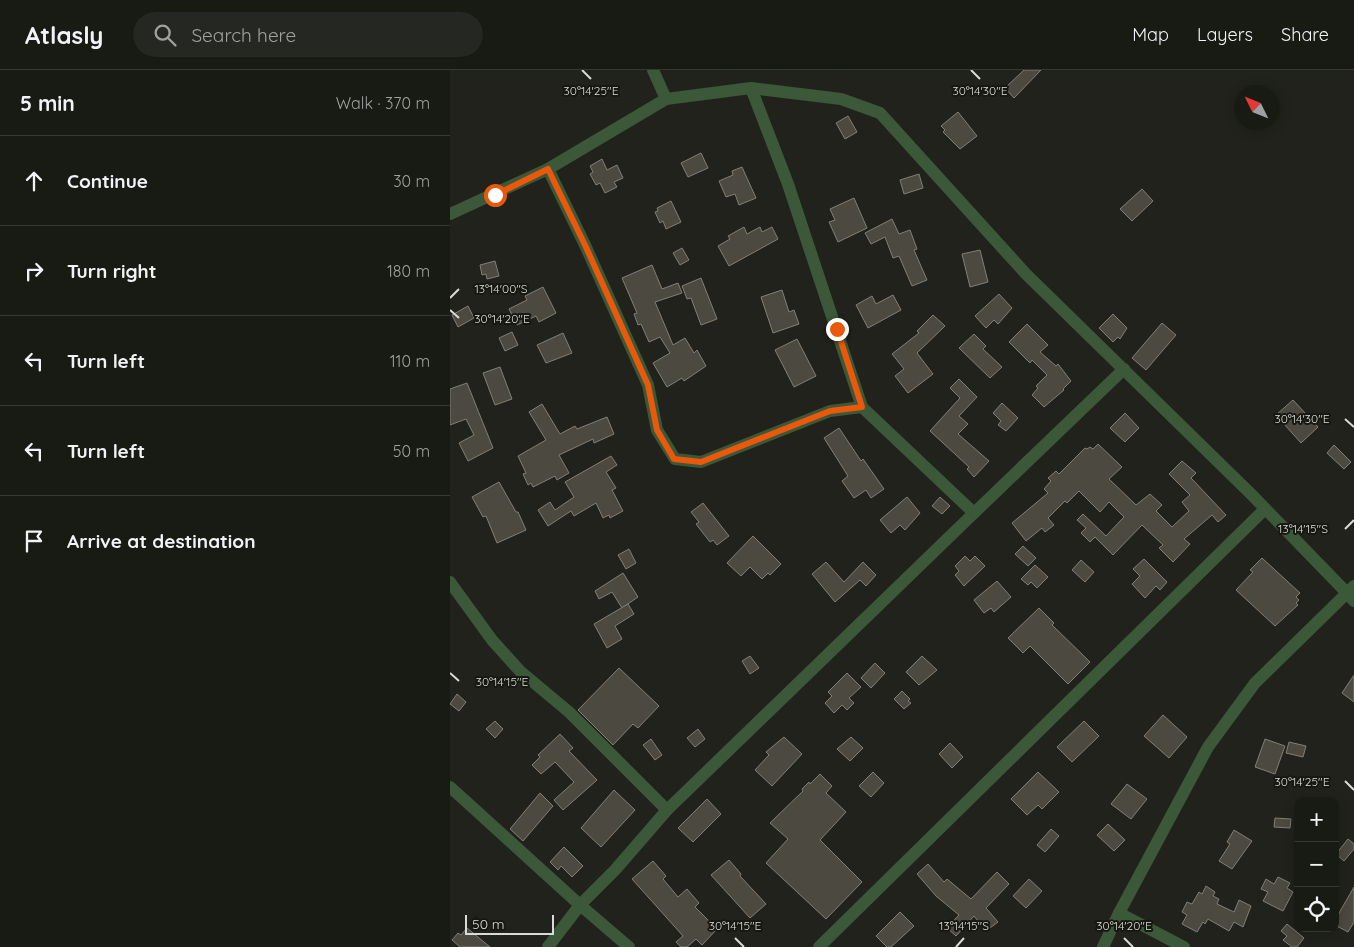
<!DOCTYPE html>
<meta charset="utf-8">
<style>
:root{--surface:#181a14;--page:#252722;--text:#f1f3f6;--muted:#9fa1a0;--line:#363834}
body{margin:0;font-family:Quicksand,sans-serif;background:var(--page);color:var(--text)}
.controls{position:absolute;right:15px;bottom:15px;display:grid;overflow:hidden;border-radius:10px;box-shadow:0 2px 12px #0003}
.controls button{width:45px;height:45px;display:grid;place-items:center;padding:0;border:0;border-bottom:1px solid var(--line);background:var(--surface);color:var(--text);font:25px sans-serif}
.compass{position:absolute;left:784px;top:15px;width:45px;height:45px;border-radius:50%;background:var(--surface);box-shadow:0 2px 12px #0003;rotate:313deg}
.scale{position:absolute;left:15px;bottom:12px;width:89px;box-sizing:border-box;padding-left:5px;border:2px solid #dadbd6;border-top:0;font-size:14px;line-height:18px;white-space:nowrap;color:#dadbd6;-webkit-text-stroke:4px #171812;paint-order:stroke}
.stop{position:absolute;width:15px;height:15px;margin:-11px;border:4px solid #ea580c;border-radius:50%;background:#fff}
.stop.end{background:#ea580c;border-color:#fff;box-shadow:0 1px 5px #0008}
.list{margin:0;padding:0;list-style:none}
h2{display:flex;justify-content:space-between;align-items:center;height:65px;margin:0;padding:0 20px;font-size:21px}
h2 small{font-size:16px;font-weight:400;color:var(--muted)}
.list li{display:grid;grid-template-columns:32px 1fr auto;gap:15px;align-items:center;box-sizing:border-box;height:90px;padding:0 20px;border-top:1px solid var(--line)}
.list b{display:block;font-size:19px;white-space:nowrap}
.list em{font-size:16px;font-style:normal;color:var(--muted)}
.icon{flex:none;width:28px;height:28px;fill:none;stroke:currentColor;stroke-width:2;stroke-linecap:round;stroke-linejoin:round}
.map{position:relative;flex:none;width:904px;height:877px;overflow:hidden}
header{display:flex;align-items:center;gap:30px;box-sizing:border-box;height:70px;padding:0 25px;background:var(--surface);border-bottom:1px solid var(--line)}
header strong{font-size:24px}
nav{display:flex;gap:28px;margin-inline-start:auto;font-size:18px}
.search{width:350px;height:45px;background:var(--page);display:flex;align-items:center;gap:12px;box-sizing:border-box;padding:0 18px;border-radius:28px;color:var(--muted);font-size:19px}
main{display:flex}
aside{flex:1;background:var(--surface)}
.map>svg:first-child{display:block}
.building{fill:#4c4941;stroke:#827f77}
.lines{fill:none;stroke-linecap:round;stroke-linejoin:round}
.street{stroke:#3b5838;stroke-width:12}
.route{stroke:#ea580c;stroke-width:6}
.ticks{fill:none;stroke:#dadbd6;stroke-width:2}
.ticks-label{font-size:12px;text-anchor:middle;fill:#dadbd6;stroke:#171812;stroke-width:4;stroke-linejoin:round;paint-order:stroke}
</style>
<header>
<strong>Atlasly</strong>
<div class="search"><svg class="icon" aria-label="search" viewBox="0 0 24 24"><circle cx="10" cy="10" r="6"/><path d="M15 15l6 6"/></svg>Search here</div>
<nav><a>Map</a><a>Layers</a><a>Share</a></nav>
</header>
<main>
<aside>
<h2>5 min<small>Walk · 370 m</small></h2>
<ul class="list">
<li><svg class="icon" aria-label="ahead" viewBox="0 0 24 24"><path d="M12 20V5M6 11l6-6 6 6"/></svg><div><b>Continue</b></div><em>30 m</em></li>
<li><svg class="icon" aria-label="right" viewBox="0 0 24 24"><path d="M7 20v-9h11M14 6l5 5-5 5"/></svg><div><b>Turn right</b></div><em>180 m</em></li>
<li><svg class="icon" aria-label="left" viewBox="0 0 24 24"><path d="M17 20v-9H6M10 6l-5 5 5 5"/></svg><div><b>Turn left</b></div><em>110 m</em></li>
<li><svg class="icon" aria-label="left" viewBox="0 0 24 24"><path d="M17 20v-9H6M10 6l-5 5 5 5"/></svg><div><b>Turn left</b></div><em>50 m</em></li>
<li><svg class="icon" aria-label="arrive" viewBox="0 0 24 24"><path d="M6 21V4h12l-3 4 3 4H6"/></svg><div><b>Arrive at destination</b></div></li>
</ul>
</aside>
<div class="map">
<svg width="904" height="877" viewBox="0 0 904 877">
<rect width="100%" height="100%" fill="#20221b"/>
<!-- building -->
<g class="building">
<path d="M574,0H591L564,28L555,18Z"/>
<path d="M508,42L527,66L510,79L493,62L495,60L491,56Z"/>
<path d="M398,46L407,62L395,69L386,53Z"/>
<path d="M251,83L258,98L238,107L231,93Z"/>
<path d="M152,89L157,100L167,95L173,108L164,112L167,117L155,123L150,113L146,115L140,104L143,102L140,96Z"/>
<path d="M292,97L306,128L289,135L285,124L276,127L269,111L283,105L282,101Z"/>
<path d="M469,104L473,118L454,124L450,110Z"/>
<path d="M692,119L703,131L682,151L670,139Z"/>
<path d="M404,128L417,158L388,172L379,152L385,150L380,139Z"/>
<path d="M221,131L231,152L216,159L213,151L210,153L205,142L208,141L207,138Z"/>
<path d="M442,149L449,164L460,160L467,179L464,180L477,210L462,216L449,186L443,188L435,167L421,174L415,163Z"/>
<path d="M294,157L297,164L310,157L312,162L322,157L328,169L279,196L268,176L280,169L278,166Z"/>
<path d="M232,178L239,190L230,195L223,183Z"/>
<path d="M530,180L538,212L520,217L512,184Z"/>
<path d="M45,191L49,206L37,209L36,204L32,205L30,195Z"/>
<path d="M202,195L212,219L228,213L232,223L205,232L223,275L235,268L244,283L247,280L256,296L234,311L232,308L217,317L203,293L220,283L210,267L199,272L191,254L188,255L184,244L187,243L172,208Z"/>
<path d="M251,208L267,249L251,255L241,228L237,229L232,216Z"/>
<path d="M93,217L106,243L89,252L86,246L67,255L59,239L77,230L75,226Z"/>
<path d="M332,220L339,242L344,240L349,254L323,263L311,227Z"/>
<path d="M549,224L562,238L548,254L544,250L536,258L525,246Z"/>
<path d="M443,225L451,240L418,258L406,235L422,226L426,234Z"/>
<path d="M18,236L24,248L8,257L2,245Z"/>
<path d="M663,244L677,258L670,269L668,267L663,272L649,258Z"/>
<path d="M483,245L495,256L467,283L483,304L458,323L445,306L454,299L442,284L469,263L467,261Z"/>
<path d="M712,253L726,265L696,300L682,288Z"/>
<path d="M577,254L598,275L590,282L606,296L608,294L621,311L613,319L614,320L594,337L582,325L588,318L586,316L597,305L582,290L580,293L559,272Z"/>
<path d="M62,262L68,275L55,281L49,268Z"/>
<path d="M113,263L122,283L96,293L87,275Z"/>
<path d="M524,264L536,276L533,279L552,297L540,308L509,278Z"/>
<path d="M347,269L366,306L344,317L325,280Z"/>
<path d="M50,297L62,329L45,335L33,303Z"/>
<path d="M509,309L527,327L509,346L518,354L508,364L539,391L524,407L517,399L519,397L480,361L510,328L500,318Z"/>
<path d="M17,313L43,378L18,391L9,373L24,365L16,349L0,355V319Z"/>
<path d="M843,330L868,357L851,373L826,345Z"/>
<path d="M552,333L568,348L556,361L548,355L551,351L543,343Z"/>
<path d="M92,334L110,364L125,356L127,359L157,347L164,364L144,373L143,369L109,385L119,403L107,410L105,406L83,417L81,413L78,415L73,404L76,403L68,386L96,370L79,342Z"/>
<path d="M675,343L689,358L675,372L660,358Z"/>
<path d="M389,358L411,391L413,389L434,419L421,428L416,420L404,428L392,411L398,406L374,368Z"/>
<path d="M648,374L672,397L659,409L686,435L700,424L712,435L706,441L722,457L739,441L732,432L740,425L719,404L732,391L746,403L741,408L776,445L768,452L762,445L734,469L740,474L723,492L709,478L713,475L692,455L663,485L645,467L640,472L631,463L636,458L627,450L633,444L656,466L674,447L659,432L650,442L629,421L617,433L615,431L598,448L604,455L595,462L592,458L576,471L562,453L598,423L594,419L601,411L598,408L606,401L609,404L635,378L637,379L640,377L643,379Z"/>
<path d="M884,375L901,392L894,399L877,383Z"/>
<path d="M161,386L167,395L156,402L166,418L162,420L173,441L160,448L159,445L153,448L146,433L124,446L121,441L98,456L88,440L100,432L105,440L124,427L115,412Z"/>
<path d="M49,412L66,442H68L76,460L47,473L36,446L33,447L22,427Z"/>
<path d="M457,427L470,443L455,460L450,455L441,463L430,450Z"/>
<path d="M490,427L500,436L492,444L482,436Z"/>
<path d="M253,433L279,466L267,475L263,470L260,472L246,454L249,452L241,442Z"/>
<path d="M303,466L331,494L320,505L318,503L312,509L300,497L291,506L277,493Z"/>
<path d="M573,476L586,488L578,496L565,484Z"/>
<path d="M179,479L186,493L176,499L168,485Z"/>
<path d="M515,486L520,491L525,486L535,496L514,516L505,505L509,501L505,496Z"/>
<path d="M812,488L850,523L846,527L849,530L846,533L848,535L825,556L786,520L803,502L800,500Z"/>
<path d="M694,489L717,512L710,520L706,516L695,528L682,514L690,506L683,499Z"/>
<path d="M631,490L644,502L635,512L622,500Z"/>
<path d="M376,492L394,512L413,492L426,505L416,516L410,510L385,532L362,504Z"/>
<path d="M585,495L598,507L587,518L581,512L578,515L571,509Z"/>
<path d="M173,503L188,527L172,538L162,522L149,529L145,521Z"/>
<path d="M547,511L561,527L544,542L541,538L534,543L524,530Z"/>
<path d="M178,534L184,544L165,556L172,569L157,578L144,554Z"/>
<path d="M589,538L604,553L602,555L640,592L618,614L580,576L573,583L558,568Z"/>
<path d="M300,586L309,598L300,604L292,591Z"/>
<path d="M472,586L487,600L469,615L456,602Z"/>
<path d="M425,593L435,603L421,618L411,608Z"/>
<path d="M169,598L209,636L188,658L183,654L163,675L128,640Z"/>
<path d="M397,603L411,617L399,628L404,633L397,640L392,635L384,643L375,633L382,626L378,622Z"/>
<path d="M904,605V632L892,623Z"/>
<path d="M452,621L460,629L458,631L461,633L454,639L444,629Z"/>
<path d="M7,624L16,632L9,641L0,634Z"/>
<path d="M713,645L737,667L719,688L694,666Z"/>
<path d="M45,651L53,659L45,668L36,659Z"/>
<path d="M634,651L649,666L622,692L607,677Z"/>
<path d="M248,659L255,669L245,677L237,668Z"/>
<path d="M110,664L123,678L119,681L147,710L113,740L104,730L124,712L105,692L91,704L82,695L90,687L88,685Z"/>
<path d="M334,667L352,684L322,716L305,700L319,685L316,682Z"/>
<path d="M401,667L413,678L400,691L387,679Z"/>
<path d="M201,669L212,685L205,690L193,675Z"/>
<path d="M815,669L835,676L825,704L805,697Z"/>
<path d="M839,672L856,676L853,687L836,683Z"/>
<path d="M500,673L513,687L502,698L489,684Z"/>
<path d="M423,702L434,713L421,727L409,716Z"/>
<path d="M588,702L609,722L592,739L588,735L577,745L561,729Z"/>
<path d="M370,704L382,716L376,723L396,742L370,770L412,812L376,849L316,793L338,769L320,753L353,721L352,719L359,712L360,714Z"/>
<path d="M677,714L697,729L681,749L661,734Z"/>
<path d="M164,720L185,740L151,777L131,758Z"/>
<path d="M90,723L103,736L73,771L60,759Z"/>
<path d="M257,729L271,744L243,772L228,758Z"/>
<path d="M825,748L841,749L840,758L824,757Z"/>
<path d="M658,754L675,770L664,781L647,765Z"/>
<path d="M601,759L609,766L595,782L587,775Z"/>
<path d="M784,760L802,771L782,799L769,791L780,774L777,772Z"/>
<path d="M898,769L904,774V779L894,791L886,784Z"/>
<path d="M114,777L133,796L122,807L111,796L108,800L100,792Z"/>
<path d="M279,790L291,804L290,806L316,834L300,848L261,805Z"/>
<path d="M203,791L216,806L213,809L228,827L237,819L249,833L245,837L267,859L252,875L246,869L237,877H231L226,872L233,866L182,809Z"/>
<path d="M478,794L494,812L497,809L521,829L547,802L559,814L536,838L548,852L536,861L524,846L506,866L497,858L509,845L486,826L467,804Z"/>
<path d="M828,807L840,813L837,818L843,822L833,841L813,831L818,822L811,819L816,809L824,814Z"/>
<path d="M579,809L592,821L576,838L563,826Z"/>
<path d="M756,816L765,822L763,826L769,829L767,834L784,842L789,830L801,836L793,857L784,852L779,861L758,849L755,854L753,852L747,862L732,854L737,845L732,842L737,832L742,834L749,822L752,824Z"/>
<path d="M904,817V852L898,862L885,855V850Z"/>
<path d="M450,842L464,856L441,877H437L426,866Z"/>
<path d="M837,854L854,868L847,877H842L833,870L837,866L831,861Z"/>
<path d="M17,858L40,877H10L2,870L8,863L11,865Z"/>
</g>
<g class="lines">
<!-- street -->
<g class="street">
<path d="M203,0L216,29"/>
<path d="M301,18L338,114L412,337"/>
<path d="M98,99L135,175L198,315L207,360L225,389L251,392L380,341L412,337L524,443L217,740"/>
<path d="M0,144L98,99L216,29L301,18L391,29L430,43L576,204L802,425L897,523L904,516"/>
<path d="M524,443L674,299"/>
<path d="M0,512L42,570L70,601L119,642L217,740L165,800L130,835L0,717"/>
<path d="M669,843L734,877"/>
<path d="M98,877L130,835L179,877"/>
<path d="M369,877L815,439"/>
<path d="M653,877L669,843L758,677L805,613L897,523L904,531"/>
</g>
</g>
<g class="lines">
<!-- route -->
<path class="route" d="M45,125L98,99L135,175L198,315L207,360L224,389L251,392L380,341L412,337L387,259"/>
</g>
<!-- ticks -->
<path class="ticks" d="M132,0L141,9M521,0L530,9M0,228L9,219M0,240L9,248M895,349L904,357M895,459L904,450M0,603L9,611M895,711L904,720M285,868L294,877M674,868L683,877M506,877L514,868"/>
<g class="ticks-label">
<text x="141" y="25">30°14'25"E</text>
<text x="530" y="25">30°14'30"E</text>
<text x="51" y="223">13°14'00"S</text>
<text x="52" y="253">30°14'20"E</text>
<text x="852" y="353">30°14'30"E</text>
<text x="853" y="463">13°14'15"S</text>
<text x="52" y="616">30°14'15"E</text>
<text x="852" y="716">30°14'25"E</text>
<text x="514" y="860">13°14'15"S</text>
<text x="285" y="860">30°14'15"E</text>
<text x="674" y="860">30°14'20"E</text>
</g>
</svg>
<div class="controls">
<button>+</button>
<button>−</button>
<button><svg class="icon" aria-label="locate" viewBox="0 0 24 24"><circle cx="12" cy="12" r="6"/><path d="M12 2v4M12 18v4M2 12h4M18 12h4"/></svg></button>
</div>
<svg class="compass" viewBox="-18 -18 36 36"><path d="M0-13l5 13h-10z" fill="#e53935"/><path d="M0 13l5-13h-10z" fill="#9fa1a0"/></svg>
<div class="scale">50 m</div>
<div class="stop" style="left:45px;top:125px"></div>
<div class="stop end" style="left:387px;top:259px"></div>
</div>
</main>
